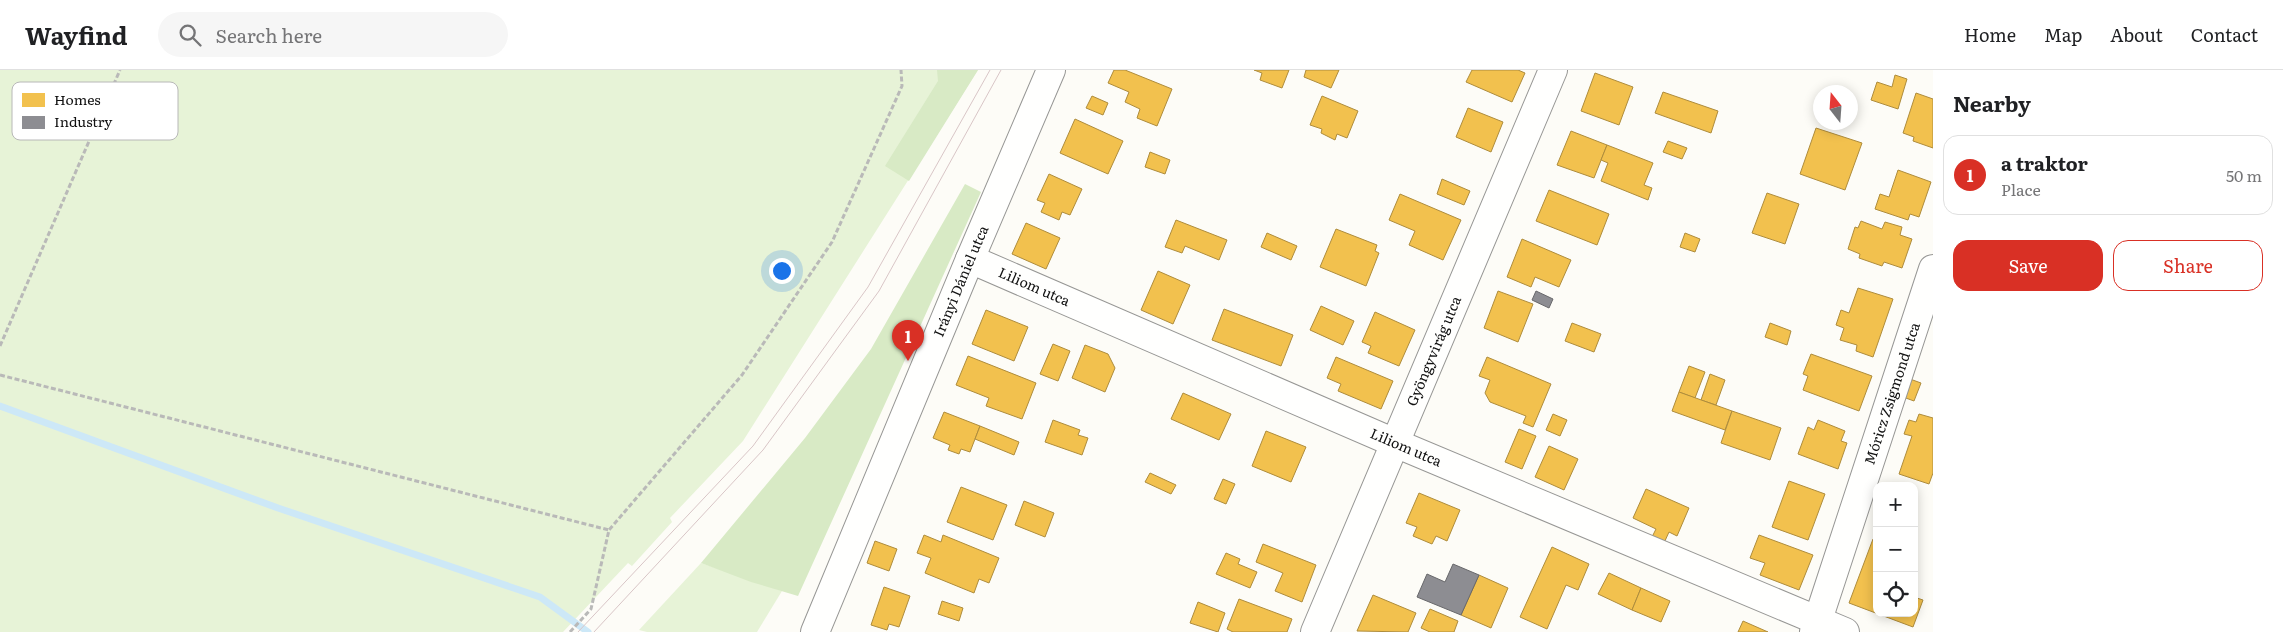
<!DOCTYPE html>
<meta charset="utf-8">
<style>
:root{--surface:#fff;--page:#f6f6f6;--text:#202124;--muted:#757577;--line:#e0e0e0;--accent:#d93025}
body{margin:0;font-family:Literata,serif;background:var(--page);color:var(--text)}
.controls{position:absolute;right:15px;bottom:15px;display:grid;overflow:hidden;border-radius:10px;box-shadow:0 2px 12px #0003}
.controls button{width:45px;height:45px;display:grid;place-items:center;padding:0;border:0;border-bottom:1px solid var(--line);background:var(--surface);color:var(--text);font:25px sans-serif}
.compass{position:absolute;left:1813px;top:15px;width:45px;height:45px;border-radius:50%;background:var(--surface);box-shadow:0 2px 12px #0003;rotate:343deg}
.you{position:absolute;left:781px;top:200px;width:18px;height:18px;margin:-12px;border:4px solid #fff;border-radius:50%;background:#1a73e8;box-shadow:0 0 0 8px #1a73e833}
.badge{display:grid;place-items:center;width:32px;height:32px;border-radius:50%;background:var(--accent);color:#fff;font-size:16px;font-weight:700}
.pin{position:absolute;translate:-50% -41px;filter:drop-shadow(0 1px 2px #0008)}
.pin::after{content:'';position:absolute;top:26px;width:18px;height:15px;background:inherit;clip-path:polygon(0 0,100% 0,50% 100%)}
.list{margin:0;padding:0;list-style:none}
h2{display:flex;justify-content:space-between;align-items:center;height:65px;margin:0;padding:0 20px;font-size:21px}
h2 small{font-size:16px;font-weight:400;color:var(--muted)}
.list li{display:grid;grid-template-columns:32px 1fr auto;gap:15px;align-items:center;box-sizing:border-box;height:80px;margin:0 10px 10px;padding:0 10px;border:1px solid var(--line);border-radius:15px}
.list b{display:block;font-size:19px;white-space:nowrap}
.list p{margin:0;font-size:16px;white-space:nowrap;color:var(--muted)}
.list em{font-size:16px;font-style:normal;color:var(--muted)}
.actions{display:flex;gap:10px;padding:15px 20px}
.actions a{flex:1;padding:11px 0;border:1px solid var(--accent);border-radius:15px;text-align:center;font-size:18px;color:var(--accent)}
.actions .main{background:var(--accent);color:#fff}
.icon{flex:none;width:28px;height:28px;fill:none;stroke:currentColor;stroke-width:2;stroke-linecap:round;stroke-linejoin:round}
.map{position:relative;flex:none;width:1933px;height:562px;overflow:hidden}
header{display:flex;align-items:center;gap:30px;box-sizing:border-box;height:70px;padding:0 25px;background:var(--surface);border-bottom:1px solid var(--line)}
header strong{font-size:24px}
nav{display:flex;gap:28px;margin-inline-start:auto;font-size:18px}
.search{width:350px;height:45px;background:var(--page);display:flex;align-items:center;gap:12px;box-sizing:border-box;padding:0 18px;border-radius:28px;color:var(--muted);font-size:19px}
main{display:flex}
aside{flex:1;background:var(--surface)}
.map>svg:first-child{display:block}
.green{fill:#e7f3d7}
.forest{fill:#d8eac5}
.homes{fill:#f2c14e;stroke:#ae8c3c}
.industry{fill:#8d8d92;stroke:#68686b}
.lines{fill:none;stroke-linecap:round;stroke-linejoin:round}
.stream{stroke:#cde8f7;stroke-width:7}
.minor-casing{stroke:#979795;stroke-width:30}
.path{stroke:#b9b9b8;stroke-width:3;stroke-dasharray:5 2.5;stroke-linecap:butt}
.minor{stroke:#fffffe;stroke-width:28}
.tram{stroke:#d9c6c7;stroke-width:1}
.labels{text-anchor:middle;stroke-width:5;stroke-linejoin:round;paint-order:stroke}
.street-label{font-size:14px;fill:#111;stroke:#fff}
.key{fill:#fff;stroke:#b8b8b8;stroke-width:1}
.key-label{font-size:14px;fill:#111}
</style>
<header>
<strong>Wayfind</strong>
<div class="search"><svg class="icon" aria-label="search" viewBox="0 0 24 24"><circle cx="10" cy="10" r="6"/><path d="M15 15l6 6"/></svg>Search here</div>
<nav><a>Home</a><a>Map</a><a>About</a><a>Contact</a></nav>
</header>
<main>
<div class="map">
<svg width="1933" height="562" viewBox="0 0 1933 562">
<rect width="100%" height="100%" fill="#fdfcf7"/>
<!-- green -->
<g class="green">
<path d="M0,0H978L743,371L670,448L672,452L632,496L628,493L563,562H0Z"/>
<path d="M701,493L782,521L757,562H647L639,560Z"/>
</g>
<!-- forest -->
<g class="forest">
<path d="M937,0H978L909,111L885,96L938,11Z"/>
<path d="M965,114L981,122L798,526L751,512L701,493L805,368L871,279Z"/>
</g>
<!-- homes -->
<g class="homes">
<path d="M1114,0H1125L1172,19L1157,56L1137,48L1140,39L1125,32L1129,22L1108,13Z"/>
<path d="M1254,0H1289L1282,18L1260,10L1262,3Z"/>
<path d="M1306,0H1339L1331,18L1304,7Z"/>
<path d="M1472,0H1518L1525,3L1512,32L1466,12Z"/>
<path d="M1595,3L1633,17L1619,55L1581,41Z"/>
<path d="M1895,5L1907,9L1898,39L1871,30L1877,12L1892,17Z"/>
<path d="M1663,22L1718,41L1711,63L1655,43Z"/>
<path d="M1916,23L1933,29V78L1913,71L1914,67L1903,63Z"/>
<path d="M1092,26L1108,33L1103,45L1086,38Z"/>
<path d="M1322,26L1358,41L1347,68L1337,64L1335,70L1321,63L1322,59L1310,55Z"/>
<path d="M1468,38L1503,52L1491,82L1456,67Z"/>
<path d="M1075,49L1123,71L1108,104L1060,83Z"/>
<path d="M1816,58L1862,73L1845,120L1800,104Z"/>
<path d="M1571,61L1607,75L1594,108L1557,95Z"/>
<path d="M1668,71L1687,78L1682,89L1663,82Z"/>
<path d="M1607,75L1653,93L1644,115L1652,118L1648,130L1601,111L1608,93L1601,90Z"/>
<path d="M1150,82L1170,90L1165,104L1145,97Z"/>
<path d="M1898,100L1931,112L1919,147L1910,144L1908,150L1875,139L1880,124L1889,127Z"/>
<path d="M1049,104L1082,119L1070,145L1062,142L1059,150L1041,142L1045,133L1037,130Z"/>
<path d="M1442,109L1470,121L1464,135L1437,124Z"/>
<path d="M1549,120L1609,144L1597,175L1536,151Z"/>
<path d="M1767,123L1799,134L1785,174L1752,163Z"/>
<path d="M1400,124L1461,150L1443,190L1409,175L1415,161L1389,150Z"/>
<path d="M1176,150L1227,170L1219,190L1185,176L1182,183L1165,177Z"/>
<path d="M1861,151L1882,159L1885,152L1902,157L1900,165L1912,169L1902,198L1884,192L1882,196L1859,188L1860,184L1848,179L1855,157L1858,158Z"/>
<path d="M1026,153L1060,168L1046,199L1012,184Z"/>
<path d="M1336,159L1377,175L1375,181L1379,183L1366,216L1320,197Z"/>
<path d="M1267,163L1297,176L1291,190L1261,177Z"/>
<path d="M1685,163L1700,169L1695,182L1680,177Z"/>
<path d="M1522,169L1571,190L1559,217L1535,207L1531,217L1507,207Z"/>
<path d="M1158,201L1190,215L1173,254L1141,240Z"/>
<path d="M1858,218L1893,229L1873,287L1856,281L1857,275L1840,270L1844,258L1836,255L1841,240L1849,243Z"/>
<path d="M1498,221L1533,234L1518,272L1484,258Z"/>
<path d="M1321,236L1354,251L1343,275L1310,260Z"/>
<path d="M1224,239L1293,265L1281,296L1212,270Z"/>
<path d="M986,240L1028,257L1014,291L972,274Z"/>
<path d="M1375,242L1415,260L1399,296L1368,283L1371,276L1362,272Z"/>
<path d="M1572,253L1601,264L1594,282L1565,271Z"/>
<path d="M1770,253L1791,261L1787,275L1765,267Z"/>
<path d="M1053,274L1070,281L1058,311L1040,304Z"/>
<path d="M1085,275L1108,284L1115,298L1105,322L1072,308Z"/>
<path d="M1811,284L1872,306L1859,341L1803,320L1808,306L1803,304Z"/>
<path d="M968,286L1036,313L1022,349L986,336L989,328L956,315Z"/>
<path d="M1336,287L1393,311L1381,339L1338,321L1341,314L1327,308Z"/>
<path d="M1487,287L1551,314L1533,357L1523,353L1526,346L1490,332L1485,323L1490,310L1479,306Z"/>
<path d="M1689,296L1705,302L1695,328L1679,322Z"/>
<path d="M1710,304L1725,310L1716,335L1701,330Z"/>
<path d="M1910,309L1921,313L1914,331L1903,327Z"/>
<path d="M1679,322L1732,341L1725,360L1672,341Z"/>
<path d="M1183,323L1231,344L1219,370L1171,349Z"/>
<path d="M1732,341L1781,358L1770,390L1721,373Z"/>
<path d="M944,342L980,356L970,382L961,379L959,384L948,380L950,375L933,368Z"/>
<path d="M1553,344L1567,350L1560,366L1546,360Z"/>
<path d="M1919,344L1933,348V403L1929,414L1899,404L1912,366L1904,364L1909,350L1916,352Z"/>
<path d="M1053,350L1080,360L1078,365L1088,368L1082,385L1045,372Z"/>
<path d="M1818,350L1845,361L1841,371L1847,373L1838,399L1798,384L1808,357L1814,360Z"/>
<path d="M980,356L1019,372L1014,385L975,369Z"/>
<path d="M1519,359L1536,366L1522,399L1505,392Z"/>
<path d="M1266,361L1306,377L1291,412L1252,396Z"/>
<path d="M1549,376L1578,389L1564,420L1535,407Z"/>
<path d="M1150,403L1176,415L1171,424L1145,412Z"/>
<path d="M1223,409L1235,414L1226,434L1214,429Z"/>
<path d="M1789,411L1825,424L1808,470L1772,457Z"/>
<path d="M961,417L1007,435L993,470L947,452Z"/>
<path d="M1646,419L1689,438L1677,466L1669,462L1664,473L1652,467L1656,459L1633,448Z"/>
<path d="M1419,423L1460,440L1447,471L1436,466L1432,474L1413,466L1417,457L1406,453Z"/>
<path d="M1024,431L1054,443L1045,467L1015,455Z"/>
<path d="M924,465L941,472L943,465L999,488L989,513L979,509L974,523L925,503L931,488L917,483Z"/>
<path d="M1759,465L1813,485L1799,520L1760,505L1765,493L1750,488Z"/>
<path d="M1873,469L1877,470V543H1914V527L1923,530L1913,557L1849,533Z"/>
<path d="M875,471L897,479L889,501L867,493Z"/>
<path d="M1263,474L1316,495L1302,532L1275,521L1283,503L1256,492Z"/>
<path d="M1552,477L1589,494L1578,520L1566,515L1547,559L1520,547Z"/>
<path d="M1226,483L1240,489L1238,494L1257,502L1250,518L1216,504Z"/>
<path d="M1609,503L1641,518L1632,540L1598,524Z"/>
<path d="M1479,505L1508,518L1491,558L1461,545Z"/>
<path d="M884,517L910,526L899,557L889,554L887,560L871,555Z"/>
<path d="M1641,518L1670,531L1661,552L1632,540Z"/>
<path d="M1373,525L1416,543L1408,562L1357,561Z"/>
<path d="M1239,529L1292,549L1287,562H1233L1227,559Z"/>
<path d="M942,531L963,538L959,551L938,544Z"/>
<path d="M1198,532L1225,543L1218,562L1190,553Z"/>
<path d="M1430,539L1458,551L1454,562H1430L1421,558Z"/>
<path d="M1743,551L1768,562H1738Z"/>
</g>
<!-- industry -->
<g class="industry">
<path d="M1536,221L1553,229L1549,238L1532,230Z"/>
<path d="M1453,494L1479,505L1461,545L1417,527L1427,504L1445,512Z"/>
</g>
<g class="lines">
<!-- stream -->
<path class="stream" d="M0,336L278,438L540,527L588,562"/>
<!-- minor casing -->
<g class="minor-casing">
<g id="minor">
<path id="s1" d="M970,189L1395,373L1845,562"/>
<path id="s2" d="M815,562L970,189L1051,0"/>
<path id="s3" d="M1315,562L1553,0"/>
<path id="s4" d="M1814,562L1933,199"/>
</g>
</g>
<!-- path -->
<g class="path">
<path d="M0,276L120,0"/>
<path d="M0,305L609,460"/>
<path d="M570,562L591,539L609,460L742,305L832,172L902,16L901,0"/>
</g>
<!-- minor -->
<use href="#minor" class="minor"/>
<!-- tram -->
<g class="tram">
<path d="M578,562L753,376L868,217L990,0"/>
<path d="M594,562L763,380L841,273L879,221L1001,0"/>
</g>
</g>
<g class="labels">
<!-- street labels -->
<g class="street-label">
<text dy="5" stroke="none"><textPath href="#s2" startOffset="380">Irányi Dániel utca</textPath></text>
<text dy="5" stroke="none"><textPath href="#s1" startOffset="70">Liliom utca</textPath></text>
<text dy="5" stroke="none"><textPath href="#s3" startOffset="305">Gyöngyvirág utca</textPath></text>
<text dy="5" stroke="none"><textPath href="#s4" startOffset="251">Móricz Zsigmond utca</textPath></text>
<text dy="5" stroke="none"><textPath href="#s1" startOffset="475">Liliom utca</textPath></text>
</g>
</g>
<!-- legend -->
<rect x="12" y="12" width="166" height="58" rx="8" class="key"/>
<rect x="22" y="23" width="23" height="14" fill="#f2c14e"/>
<rect x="22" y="46" width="23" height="13" fill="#8d8d92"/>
<g class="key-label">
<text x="54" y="35">Homes</text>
<text x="54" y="57">Industry</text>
</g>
</svg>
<div class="controls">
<button>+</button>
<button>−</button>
<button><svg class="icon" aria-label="locate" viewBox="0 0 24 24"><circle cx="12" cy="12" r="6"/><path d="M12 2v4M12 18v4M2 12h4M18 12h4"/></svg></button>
</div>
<svg class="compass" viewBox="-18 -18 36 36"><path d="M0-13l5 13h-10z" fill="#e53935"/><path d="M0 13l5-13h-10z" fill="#757577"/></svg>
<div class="you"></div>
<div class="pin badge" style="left:908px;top:291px">1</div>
</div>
<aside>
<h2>Nearby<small></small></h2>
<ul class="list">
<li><span class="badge">1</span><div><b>a traktor</b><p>Place</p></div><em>50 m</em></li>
</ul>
<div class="actions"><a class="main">Save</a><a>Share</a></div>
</aside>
</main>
